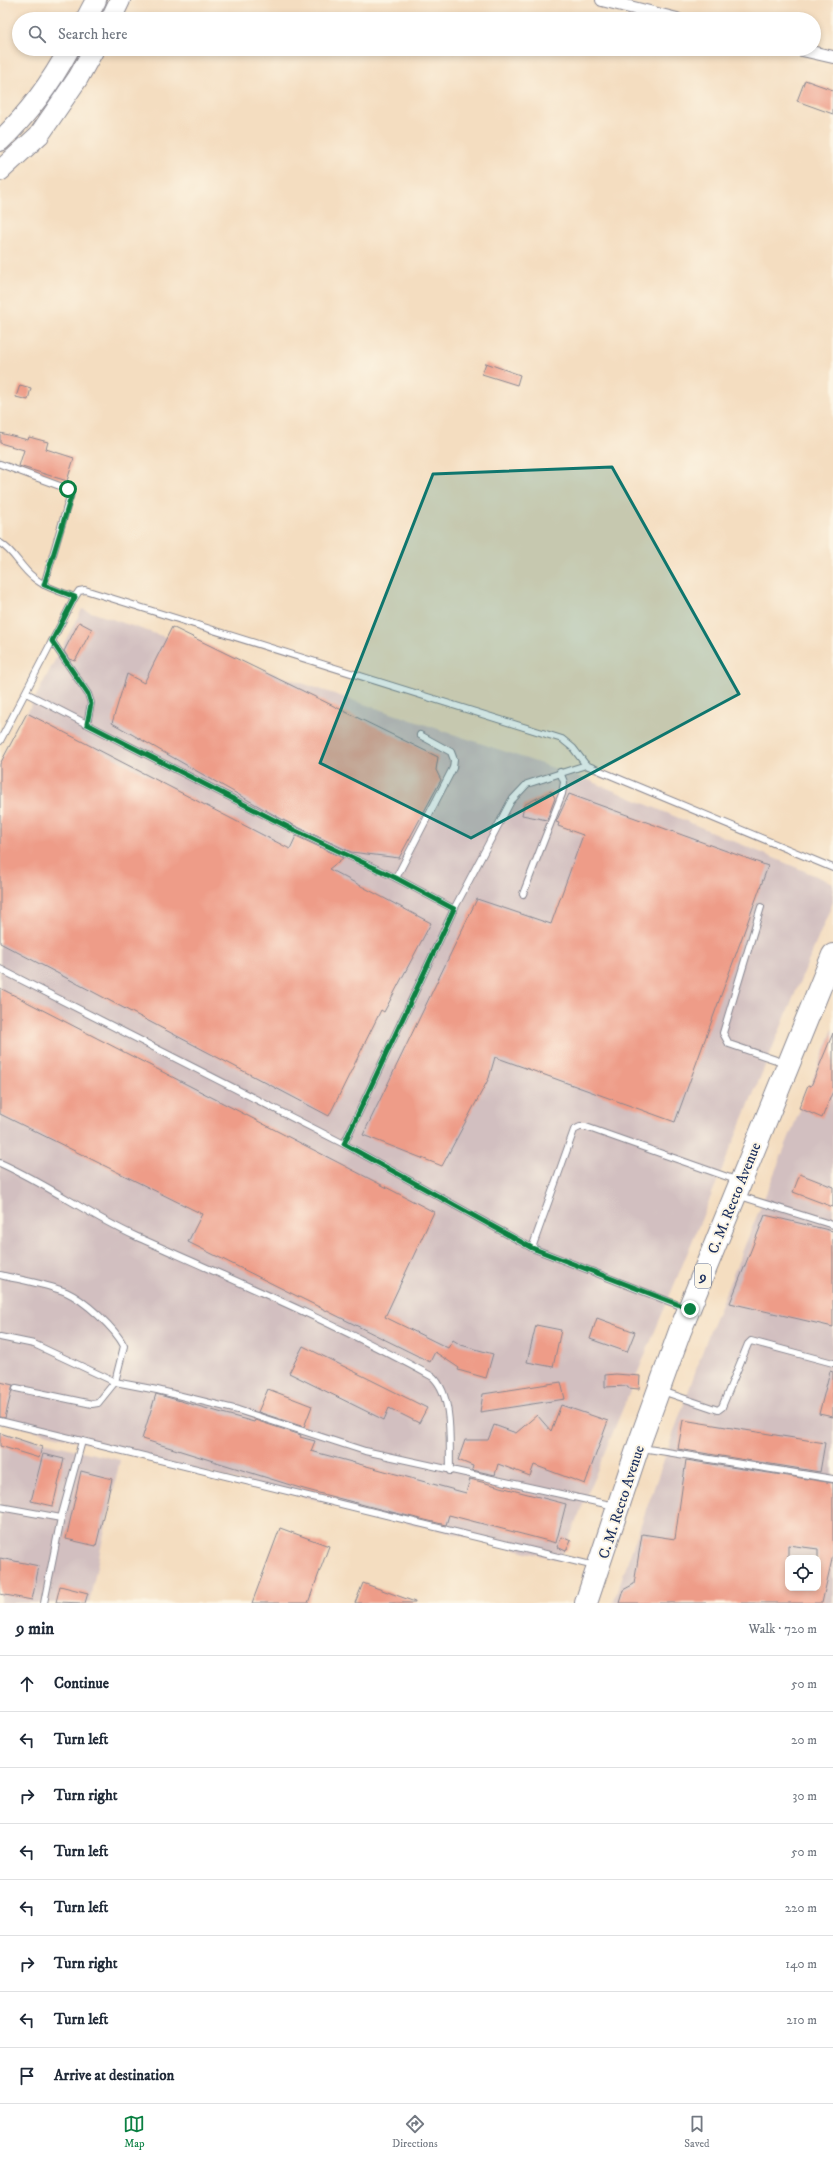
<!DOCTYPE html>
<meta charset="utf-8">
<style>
:root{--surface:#fff;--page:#f6f6f7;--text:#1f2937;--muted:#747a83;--line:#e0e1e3;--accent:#0b8043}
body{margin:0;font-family:"IM FELL DW Pica",serif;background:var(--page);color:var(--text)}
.controls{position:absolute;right:12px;bottom:12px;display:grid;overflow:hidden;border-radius:8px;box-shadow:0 2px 6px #0003}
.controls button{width:36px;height:36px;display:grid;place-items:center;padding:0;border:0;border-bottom:1px solid var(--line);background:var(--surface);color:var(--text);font:20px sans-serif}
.stop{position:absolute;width:12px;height:12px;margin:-9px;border:3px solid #0b8043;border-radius:50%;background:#fff}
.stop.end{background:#0b8043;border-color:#fff;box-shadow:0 1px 4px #0008}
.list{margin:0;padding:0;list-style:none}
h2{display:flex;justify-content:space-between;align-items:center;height:52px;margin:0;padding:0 16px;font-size:17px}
h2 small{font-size:13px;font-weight:400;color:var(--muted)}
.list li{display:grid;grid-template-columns:26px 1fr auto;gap:12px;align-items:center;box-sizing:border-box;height:56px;padding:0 16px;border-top:1px solid var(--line)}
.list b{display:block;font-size:15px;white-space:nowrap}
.list em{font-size:13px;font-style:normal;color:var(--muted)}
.icon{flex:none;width:22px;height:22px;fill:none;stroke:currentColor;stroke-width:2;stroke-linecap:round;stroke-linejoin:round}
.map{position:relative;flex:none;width:833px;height:1603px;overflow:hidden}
.search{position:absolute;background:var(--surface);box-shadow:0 2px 6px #0003;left:12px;right:12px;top:12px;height:44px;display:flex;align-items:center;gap:10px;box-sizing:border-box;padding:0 14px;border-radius:22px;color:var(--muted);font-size:15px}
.sheet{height:500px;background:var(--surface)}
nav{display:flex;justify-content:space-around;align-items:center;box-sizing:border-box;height:56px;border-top:1px solid var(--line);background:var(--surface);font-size:11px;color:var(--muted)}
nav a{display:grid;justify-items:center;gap:2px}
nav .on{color:var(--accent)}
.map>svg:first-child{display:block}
.industrial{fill:#d2bfc0;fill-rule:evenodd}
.building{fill:#ee9c88;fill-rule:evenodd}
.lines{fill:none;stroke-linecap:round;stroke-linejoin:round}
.lane-casing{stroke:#88868f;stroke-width:8}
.street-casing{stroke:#88868f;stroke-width:14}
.primary-casing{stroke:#88868f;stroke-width:22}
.highway-casing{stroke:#88868f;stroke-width:24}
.lane{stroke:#fff;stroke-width:6}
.street{stroke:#fff;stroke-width:12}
.primary{stroke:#fff;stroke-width:20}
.highway{stroke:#fff;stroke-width:22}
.route{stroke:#0b8043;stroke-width:5}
.marked{fill:#0f766e;fill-opacity:0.2;stroke:#0f766e;stroke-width:3;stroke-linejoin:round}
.labels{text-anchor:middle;stroke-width:4;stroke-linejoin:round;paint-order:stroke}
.shield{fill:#fcf5e5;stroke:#5e6a86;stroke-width:1}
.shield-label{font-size:14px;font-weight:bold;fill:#1b2f5e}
.street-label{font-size:15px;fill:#1b2f5e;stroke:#fcf5e5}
</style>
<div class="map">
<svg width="833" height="1603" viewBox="0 0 833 1603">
<rect width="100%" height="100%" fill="#fcf5e5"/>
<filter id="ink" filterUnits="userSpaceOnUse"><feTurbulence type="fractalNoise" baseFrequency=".025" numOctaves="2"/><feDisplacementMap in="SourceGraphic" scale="8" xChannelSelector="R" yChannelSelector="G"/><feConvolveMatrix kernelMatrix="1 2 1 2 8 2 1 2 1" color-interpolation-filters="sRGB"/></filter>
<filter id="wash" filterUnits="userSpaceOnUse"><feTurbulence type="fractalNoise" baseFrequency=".012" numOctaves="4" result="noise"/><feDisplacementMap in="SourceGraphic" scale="16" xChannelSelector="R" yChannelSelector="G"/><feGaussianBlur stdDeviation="0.9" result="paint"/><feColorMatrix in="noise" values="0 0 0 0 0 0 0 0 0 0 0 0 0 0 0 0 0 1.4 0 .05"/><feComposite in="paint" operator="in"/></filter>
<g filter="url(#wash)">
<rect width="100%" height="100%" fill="#f4ddc0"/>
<!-- industrial -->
<g class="industrial">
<path d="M82,609L586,779L833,883V902L560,1560L0,1422V764Z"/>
<path d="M833,1029V1603H613L708,1336ZM788,1558H818V1588H788Z"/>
<path d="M0,1432L120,1460L89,1603H0Z"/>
</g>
<g id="blocks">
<!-- building -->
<g class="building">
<path d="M805,80L833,90V114L797,101Z"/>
<path d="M486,363L520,375L517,385L482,374Z"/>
<path d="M20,385L31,388L28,400L16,397Z"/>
<path d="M0,433L28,440L29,437L48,442L46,449L74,458L67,481L19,466L24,450L0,443Z"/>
<path d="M79,622L92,629L75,661L69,659L64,651Z"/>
<path d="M172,627L438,757L436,770L441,780L399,858L351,852L285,821L112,723L127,674L144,683Z"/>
<path d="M27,713L290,849L296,836L343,858L329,869L431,923L384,1012L381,1010L329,1116L0,943V764Z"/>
<path d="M551,791L555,798L547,820L522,815L524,805Z"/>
<path d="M569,794L768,866L675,1122L495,1057L489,1078L442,1166L363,1135L477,899L551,924L583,835L558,826L559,823L556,822Z"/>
<path d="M0,988L434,1212L385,1317L448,1348L453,1340L461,1345L493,1354L486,1378L458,1370L459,1368L435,1352L430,1362L188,1242L202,1214L0,1114Z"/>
<path d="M833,1033V1091L822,1118L799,1108L808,1085L811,1086Z"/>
<path d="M800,1174L833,1187V1207L793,1192Z"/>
<path d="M765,1215L833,1231V1327L730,1303Z"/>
<path d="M597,1318L635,1332L627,1352L590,1339Z"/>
<path d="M536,1325L561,1330L553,1367L527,1362Z"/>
<path d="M303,1346L427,1408L419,1423L389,1408L384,1420L289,1373Z"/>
<path d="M830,1371L833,1372V1417L819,1414Z"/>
<path d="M616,1374L640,1376L639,1389L628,1388V1386L605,1387V1375Z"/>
<path d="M0,1382L13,1385L5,1418L0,1417Z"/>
<path d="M561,1382L565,1399L480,1412L483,1394Z"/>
<path d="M268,1389L312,1406L304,1427L258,1412Z"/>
<path d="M156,1394L254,1422L255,1420L301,1435L300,1437L315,1441L311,1451L466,1493L470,1479L566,1504L556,1543L449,1515L446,1525L383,1510L300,1488L142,1439Z"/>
<path d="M561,1405L608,1421L585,1484L534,1465L530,1476L498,1464L495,1475L472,1470L473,1466L458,1460L465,1440H488L494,1425L516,1433L537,1415L551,1431Z"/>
<path d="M683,1420L825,1443L820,1472L678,1449Z"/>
<path d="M0,1433L42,1447L39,1458L0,1446Z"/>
<path d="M43,1454L64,1459L53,1506L31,1501Z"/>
<path d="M686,1460L833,1483V1555L822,1603H619L623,1590L634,1584L642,1534L675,1539ZM788,1545L818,1549V1588H788Z"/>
<path d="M81,1471L112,1479L96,1546L66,1539Z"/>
<path d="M280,1528L329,1546L308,1603H252Z"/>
<path d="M562,1537L571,1541L566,1551L557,1547Z"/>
<path d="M0,1558L39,1566L32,1600L0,1594Z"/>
<path d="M363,1583L415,1602V1603H355Z"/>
<path d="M60,1586L88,1593L85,1603L56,1602Z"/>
</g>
</g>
</g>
<g filter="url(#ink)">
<use href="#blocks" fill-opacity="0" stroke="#88868f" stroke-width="1"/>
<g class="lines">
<!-- lane casing -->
<g class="lane-casing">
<g id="lane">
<path d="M0,464L68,489L71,493L44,585"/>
<path d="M0,543C14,551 20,567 33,577C44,587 61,592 75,597"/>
<path d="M52,641L88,694L91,703L87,724"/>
<path d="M26,693L296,831L396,878L454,909"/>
<path d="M0,741L75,597L79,591L85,590L562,739L573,748L586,765"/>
<path d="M396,878L453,768L454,760L451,752L420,735"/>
<path d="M523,894L562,794L564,782L560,772"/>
<path d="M761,907L723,1033L729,1044L785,1063"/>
<path d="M0,969L344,1144L454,909L511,801L527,784L586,765L833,868"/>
<path d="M344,1144L532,1248"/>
<path d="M0,1163C47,1184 89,1215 135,1236C236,1281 337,1324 433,1377C454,1397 449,1444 450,1471"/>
<path d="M740,1196L833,1225"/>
<path d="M0,1275C21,1280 46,1284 66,1292C84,1300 115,1328 124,1346L115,1382L98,1403L92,1404L16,1388"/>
<path d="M686,1308L532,1248L574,1130L580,1127H586L736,1180"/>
<path d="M0,1337L34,1344L115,1382L157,1390L238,1410L365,1451L615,1506"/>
<path d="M662,1391L718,1410L722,1407L748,1344L751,1341L833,1363"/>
<path d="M0,1421L595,1566"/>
<path d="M642,1448L833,1479"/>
<path d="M0,1507L61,1518"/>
<path d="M44,1603L61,1518L82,1441"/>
</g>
</g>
<!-- street casing -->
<g class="street-casing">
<g id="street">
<path d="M602,0L677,19"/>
<path d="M798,49L833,57"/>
</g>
</g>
<!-- primary casing -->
<g class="primary-casing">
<g id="primary">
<path d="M86,19L96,0"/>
<path d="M111,19L120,0"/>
<path d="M0,141C28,114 51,83 69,49"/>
<path d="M0,171L39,135L78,78L94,49"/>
</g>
</g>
<!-- highway casing -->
<g class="highway-casing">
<path id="highway" d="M586,1603L638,1447L680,1331L833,955"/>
</g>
<!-- lane -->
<use href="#lane" class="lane"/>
<!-- street -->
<use href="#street" class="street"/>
<!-- primary -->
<use href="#primary" class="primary"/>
<!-- highway -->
<use href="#highway" class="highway"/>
</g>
</g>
<g class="lines" filter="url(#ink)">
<!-- route -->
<path class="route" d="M68,489L71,493V497L44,585L75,597L52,641L88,694L91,704L87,724L296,831L396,878L454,909L344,1144L532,1248L690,1309"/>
</g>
<!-- marked area -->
<path class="marked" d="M612,467L739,694L471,838L320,763L433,474Z"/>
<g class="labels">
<!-- shield labels -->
<rect class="shield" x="695" y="1264" width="16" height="24" rx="3"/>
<g class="shield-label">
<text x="703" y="1281">9</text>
</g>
<!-- street labels -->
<g class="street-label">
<text transform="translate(734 1198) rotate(-68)" y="5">C. M. Recto Avenue</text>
<text transform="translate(621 1502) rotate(-72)" y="5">C. M. Recto Avenue</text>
</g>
</g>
</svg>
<div class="controls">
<button><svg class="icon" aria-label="locate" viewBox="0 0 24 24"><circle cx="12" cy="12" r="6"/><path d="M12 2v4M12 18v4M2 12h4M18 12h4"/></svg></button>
</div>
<div class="stop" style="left:68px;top:489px"></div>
<div class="stop end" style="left:690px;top:1309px"></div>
<div class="search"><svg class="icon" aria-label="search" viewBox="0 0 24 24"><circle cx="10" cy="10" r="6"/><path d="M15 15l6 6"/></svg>Search here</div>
</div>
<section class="sheet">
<h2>9 min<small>Walk · 720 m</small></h2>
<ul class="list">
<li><svg class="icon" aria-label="ahead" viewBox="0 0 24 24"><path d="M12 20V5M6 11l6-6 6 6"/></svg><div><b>Continue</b></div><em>50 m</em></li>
<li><svg class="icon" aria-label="left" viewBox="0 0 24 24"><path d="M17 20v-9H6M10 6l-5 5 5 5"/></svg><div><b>Turn left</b></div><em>20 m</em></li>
<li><svg class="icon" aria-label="right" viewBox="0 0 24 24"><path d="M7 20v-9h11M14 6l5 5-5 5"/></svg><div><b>Turn right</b></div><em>30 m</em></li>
<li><svg class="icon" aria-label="left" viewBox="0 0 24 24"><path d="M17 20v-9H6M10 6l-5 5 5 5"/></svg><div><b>Turn left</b></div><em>50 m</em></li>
<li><svg class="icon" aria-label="left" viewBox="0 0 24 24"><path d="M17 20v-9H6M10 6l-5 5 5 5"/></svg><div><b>Turn left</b></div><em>220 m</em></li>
<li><svg class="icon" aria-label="right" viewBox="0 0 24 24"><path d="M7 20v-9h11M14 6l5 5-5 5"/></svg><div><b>Turn right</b></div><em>140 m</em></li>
<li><svg class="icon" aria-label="left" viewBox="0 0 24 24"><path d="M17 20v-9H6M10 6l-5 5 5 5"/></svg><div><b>Turn left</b></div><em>210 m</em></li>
<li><svg class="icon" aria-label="arrive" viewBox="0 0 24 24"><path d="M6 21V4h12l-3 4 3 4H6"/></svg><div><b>Arrive at destination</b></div></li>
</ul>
</section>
<nav>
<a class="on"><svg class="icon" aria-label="map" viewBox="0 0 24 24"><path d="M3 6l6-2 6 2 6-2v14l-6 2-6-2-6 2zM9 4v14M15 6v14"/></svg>Map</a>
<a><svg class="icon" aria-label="directions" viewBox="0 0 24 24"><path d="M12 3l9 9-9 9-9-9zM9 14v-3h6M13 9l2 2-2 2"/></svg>Directions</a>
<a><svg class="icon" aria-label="saved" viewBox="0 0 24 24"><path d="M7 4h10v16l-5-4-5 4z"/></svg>Saved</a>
</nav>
